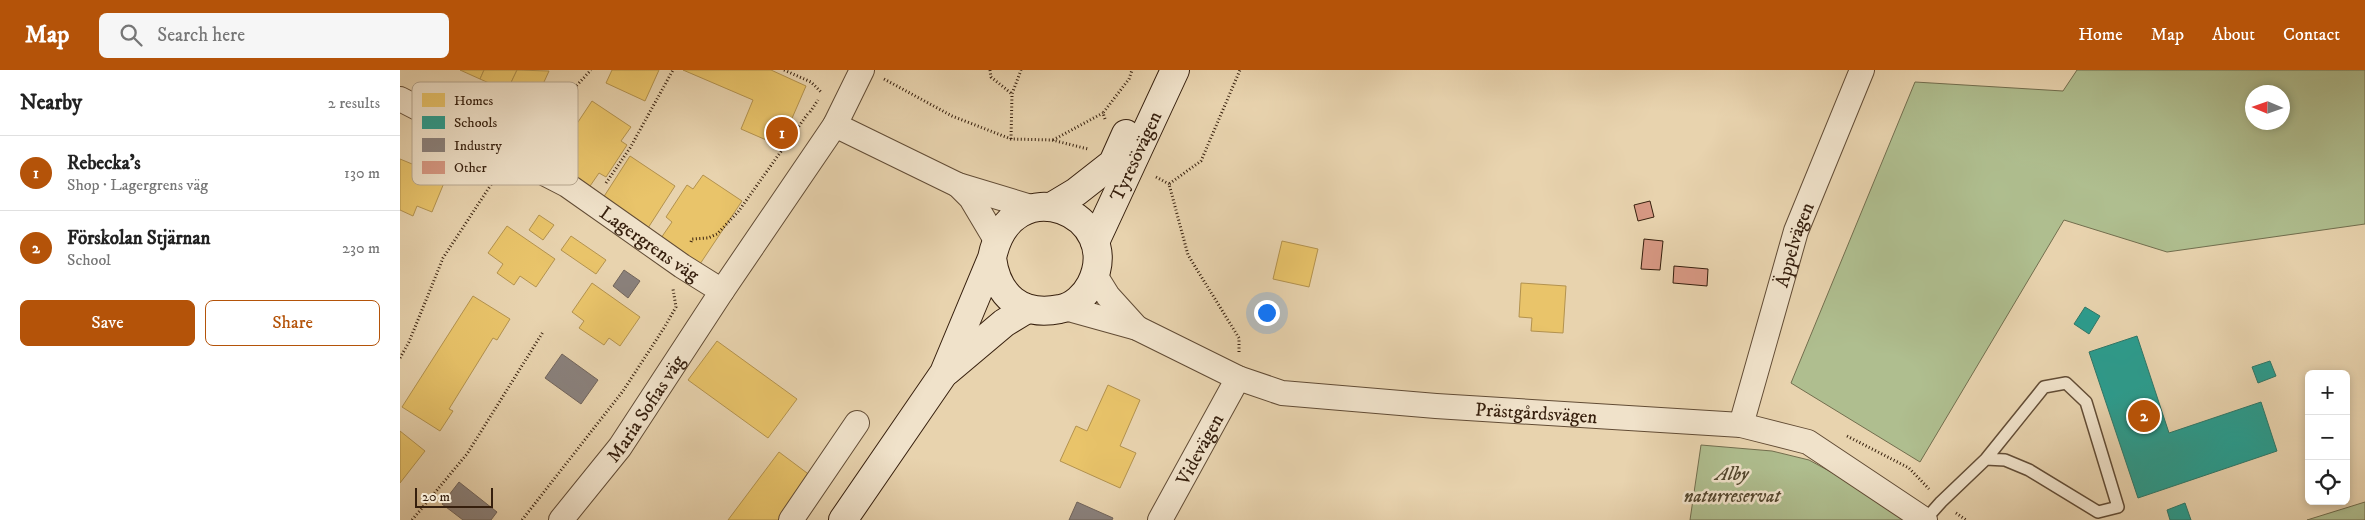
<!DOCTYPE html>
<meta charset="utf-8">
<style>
:root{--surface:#fff;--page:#f6f6f6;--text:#222;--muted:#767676;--line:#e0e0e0;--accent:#b45309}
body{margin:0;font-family:"IM FELL DW Pica",serif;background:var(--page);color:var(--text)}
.controls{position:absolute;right:15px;bottom:15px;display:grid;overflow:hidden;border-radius:8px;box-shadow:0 2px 8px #0003}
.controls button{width:45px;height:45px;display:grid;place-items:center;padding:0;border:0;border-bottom:1px solid var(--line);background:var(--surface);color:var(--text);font:25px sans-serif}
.compass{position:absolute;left:1845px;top:15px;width:45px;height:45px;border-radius:50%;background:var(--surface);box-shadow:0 2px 8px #0003;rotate:272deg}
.scale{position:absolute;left:15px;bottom:12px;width:78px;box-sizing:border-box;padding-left:5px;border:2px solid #361f0d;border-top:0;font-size:14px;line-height:18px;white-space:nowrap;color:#361f0d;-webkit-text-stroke:4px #f0e2ca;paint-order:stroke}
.you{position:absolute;left:866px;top:242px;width:18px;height:18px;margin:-12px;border:4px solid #fff;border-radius:50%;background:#1a73e8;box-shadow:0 0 0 8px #1a73e833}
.badge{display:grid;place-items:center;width:32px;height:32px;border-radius:50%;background:var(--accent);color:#fff;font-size:16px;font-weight:700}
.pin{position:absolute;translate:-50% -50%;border:2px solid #fff;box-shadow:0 1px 5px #0006}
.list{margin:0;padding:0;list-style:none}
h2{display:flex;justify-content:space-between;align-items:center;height:65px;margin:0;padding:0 20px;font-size:21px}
h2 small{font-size:16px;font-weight:400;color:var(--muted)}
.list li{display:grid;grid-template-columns:32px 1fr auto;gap:15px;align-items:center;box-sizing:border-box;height:75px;padding:0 20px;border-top:1px solid var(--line)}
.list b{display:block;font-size:19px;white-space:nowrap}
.list p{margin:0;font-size:16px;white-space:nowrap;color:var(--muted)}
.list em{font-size:16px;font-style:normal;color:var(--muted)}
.actions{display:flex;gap:10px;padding:15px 20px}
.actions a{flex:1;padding:11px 0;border:1px solid var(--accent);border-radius:8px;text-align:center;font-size:18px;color:var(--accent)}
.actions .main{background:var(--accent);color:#fff}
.icon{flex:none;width:28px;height:28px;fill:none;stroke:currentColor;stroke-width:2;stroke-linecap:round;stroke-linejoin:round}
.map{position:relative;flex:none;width:1965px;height:450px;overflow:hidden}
header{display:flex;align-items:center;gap:30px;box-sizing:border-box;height:70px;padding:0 25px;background:var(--accent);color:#fff}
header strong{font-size:24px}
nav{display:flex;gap:28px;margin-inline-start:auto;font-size:18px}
.search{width:350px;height:45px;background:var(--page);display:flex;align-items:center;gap:12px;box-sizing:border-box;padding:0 18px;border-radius:8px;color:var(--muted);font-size:19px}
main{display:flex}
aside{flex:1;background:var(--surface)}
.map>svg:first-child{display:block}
.green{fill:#afbe8f;stroke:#726e4e;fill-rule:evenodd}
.homes{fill:#e9c46a;stroke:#b3924e}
.schools{fill:#2a9d8f;stroke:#2e7768}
.industry{fill:#8a817c;stroke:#71645b}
.building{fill:#d79883;stroke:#361f0d}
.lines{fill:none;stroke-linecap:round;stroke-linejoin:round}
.service-casing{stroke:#624c35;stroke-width:14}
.minor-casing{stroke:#624c35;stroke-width:26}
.secondary-casing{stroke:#361f0d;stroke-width:30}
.path{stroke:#361f0d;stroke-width:3;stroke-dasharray:1 2.5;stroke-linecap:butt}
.service{stroke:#f0e2ca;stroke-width:11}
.minor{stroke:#f0e2ca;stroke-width:24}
.secondary{stroke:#f0e2ca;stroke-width:28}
.labels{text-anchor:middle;stroke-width:5;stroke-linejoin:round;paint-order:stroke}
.street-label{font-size:19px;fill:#361f0d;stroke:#f0e2ca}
.park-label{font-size:19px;font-style:italic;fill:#54472e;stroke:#f0e2ca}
.key{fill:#f0e2ca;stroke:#b8a891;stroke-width:1}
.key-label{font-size:14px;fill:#361f0d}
</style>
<header>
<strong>Map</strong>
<div class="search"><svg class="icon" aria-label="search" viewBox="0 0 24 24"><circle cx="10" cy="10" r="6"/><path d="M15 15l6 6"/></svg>Search here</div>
<nav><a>Home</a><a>Map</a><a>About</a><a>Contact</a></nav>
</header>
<main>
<aside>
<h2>Nearby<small>2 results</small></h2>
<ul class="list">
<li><span class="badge">1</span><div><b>Rebecka’s</b><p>Shop · Lagergrens väg</p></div><em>130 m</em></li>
<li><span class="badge">2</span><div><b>Förskolan Stjärnan</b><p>School</p></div><em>230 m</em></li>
</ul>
<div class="actions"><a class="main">Save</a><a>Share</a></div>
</aside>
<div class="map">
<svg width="1965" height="450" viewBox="0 0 1965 450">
<rect width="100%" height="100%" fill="#e8d3ae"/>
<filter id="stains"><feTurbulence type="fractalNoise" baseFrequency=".004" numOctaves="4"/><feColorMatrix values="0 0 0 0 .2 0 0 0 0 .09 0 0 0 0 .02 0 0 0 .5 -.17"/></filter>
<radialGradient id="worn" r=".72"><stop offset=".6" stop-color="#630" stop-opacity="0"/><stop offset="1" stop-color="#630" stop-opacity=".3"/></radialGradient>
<!-- green -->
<g class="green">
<path d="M1677,0H1965V154L1767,182L1664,150L1520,392L1391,313L1515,12L1663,21ZM1882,22V52H1852V22Z"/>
<path d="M1301,375L1372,381L1409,390L1484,431L1508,450H1290Z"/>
<path d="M1965,432V450H1907Z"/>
</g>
<!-- homes -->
<g class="homes">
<path d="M60,0H84L80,9Z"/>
<path d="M84,0H117L107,21L80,9Z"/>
<path d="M117,0L149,1L134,34L107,21Z"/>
<path d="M212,0H259L245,31L206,13Z"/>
<path d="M283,0H371L406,16L380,76L341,59L353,30Z"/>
<path d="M192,31L231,57L221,71L227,75L206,107L199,103L188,119L150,94Z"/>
<path d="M230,86L275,116L248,158L203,128Z"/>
<path d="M0,89L46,108L32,142L17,136L13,146L0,140Z"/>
<path d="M303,105L342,131L300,194L261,168L272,152L266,147L287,115L293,119Z"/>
<path d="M139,145L154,155L143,170L129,160Z"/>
<path d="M107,156L155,189L136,217L120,206L114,215L97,203L103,194L88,183Z"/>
<path d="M171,166L206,190L196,204L161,180Z"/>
<path d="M882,171L918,179L909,217L873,209Z"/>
<path d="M192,213L240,247L220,276L209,268L204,275L179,258L184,251L172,242Z"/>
<path d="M1121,213L1166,216L1163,263L1131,261L1132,248L1119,247Z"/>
<path d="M73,226L110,249L97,270L93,268L49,339L53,341L40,361L2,337Z"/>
<path d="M317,271L397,329L368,368L288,310Z"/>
<path d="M708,315L740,330L720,376L736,383L720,418L660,391L676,356L687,361Z"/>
<path d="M0,361L25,381L0,413Z"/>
<path d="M379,382L415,409L385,450H328Z"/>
</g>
<!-- schools -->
<g class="schools">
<path d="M1685,237L1700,246L1689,264L1674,254Z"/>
<path d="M1737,266L1769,363L1861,332L1877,381L1738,428L1689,282Z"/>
<path d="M1870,291L1876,306L1858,313L1852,297Z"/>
<path d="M1785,433L1791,450H1770L1767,440Z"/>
</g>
<!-- industry -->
<g class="industry">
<path d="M224,200L240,211L228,228L213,216Z"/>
<path d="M162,284L198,310L181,334L145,308Z"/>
<path d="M59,412L97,442L91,450H63L42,434Z"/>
<path d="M677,432L713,448L712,450H669Z"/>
</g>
<!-- building -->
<g class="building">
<path d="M1250,131L1254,147L1238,151L1234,135Z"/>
<path d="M1244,169L1263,171L1260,200L1241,199Z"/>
<path d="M1274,196L1308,199L1307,216L1273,213Z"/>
</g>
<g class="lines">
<!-- service casing -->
<g class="service-casing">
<path id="service" d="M1525,450L1541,432L1586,389L1644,317L1666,313L1686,332L1718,437L1698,442L1629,400L1605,390L1586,389"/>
</g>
<!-- minor casing -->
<g class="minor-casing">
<g id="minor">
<path id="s1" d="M0,29L167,115L282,196L322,221L435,55L462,0"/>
<path d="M435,55L558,115L634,138"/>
<path d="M558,115L571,128L596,170"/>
<path d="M695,205L708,226L737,258"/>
<path id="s2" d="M665,238L737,258L838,308L882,323L1036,336L1341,355L1408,372L1525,450"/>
<path id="s3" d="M1341,355L1396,161L1462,0"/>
<path id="s4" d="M161,450L220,377L322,221"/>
<path d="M391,450L457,353"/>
<path id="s5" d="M760,450L838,308"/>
</g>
</g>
<!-- secondary casing -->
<g class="secondary-casing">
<g id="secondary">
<path d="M651,137L676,122L713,93L726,64"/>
<path id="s6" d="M695,172L775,0"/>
<path d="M547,301L604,253L627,239"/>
<path d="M443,450L544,303L592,188C611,95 726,144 691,214C685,226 673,237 660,239C621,247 597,226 592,188"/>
</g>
</g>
<!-- path -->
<g class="path">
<path d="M384,0L411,12L422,23"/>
<path d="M590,0L591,7L612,24"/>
<path d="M484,9L552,46L611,69L652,70L688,79"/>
<path d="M410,42L418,30"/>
<path d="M705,49L703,43L729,9L732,0"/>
<path d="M116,58L131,65"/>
<path d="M129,67L191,0"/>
<path d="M611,69L612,24L621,0"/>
<path d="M653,70L703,43"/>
<path d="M756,107L769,114"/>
<path d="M206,113L230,78L273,0"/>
<path d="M291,172L292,169L308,168L317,164L338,142L409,42"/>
<path d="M839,282V268L788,185L769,114L801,91L840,0"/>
<path d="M0,288L9,272L43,188L96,107"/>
<path d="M1447,366L1509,398L1529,419"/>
<path d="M1556,443L1566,450"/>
<path d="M12,450L67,384L143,262"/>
<path d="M122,450L223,321L264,258L276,237L273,219"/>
</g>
<!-- service -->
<use href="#service" class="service"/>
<!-- minor -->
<use href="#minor" class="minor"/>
<!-- secondary -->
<use href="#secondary" class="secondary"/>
</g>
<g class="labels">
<!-- street labels -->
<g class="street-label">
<text dy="7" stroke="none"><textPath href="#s6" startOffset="95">Tyresövägen</textPath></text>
<text dy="7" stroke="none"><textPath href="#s1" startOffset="289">Lagergrens väg</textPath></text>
<text dy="7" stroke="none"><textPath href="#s3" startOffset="188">Äppelvägen</textPath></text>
<text dy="7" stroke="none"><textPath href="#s4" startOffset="140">Maria Sofias väg</textPath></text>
<text dy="7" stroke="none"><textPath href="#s2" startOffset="489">Prästgårdsvägen</textPath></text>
<text dy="7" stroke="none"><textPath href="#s5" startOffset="81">Videvägen</textPath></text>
</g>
<!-- park labels -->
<g class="park-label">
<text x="1332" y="410">Alby<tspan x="1332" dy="22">naturreservat</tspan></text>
</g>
</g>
<!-- legend -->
<rect x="12" y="12" width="166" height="103" rx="8" class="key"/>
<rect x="22" y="23" width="23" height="14" fill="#e9c46a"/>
<rect x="22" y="46" width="23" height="13" fill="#2a9d8f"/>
<rect x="22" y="68" width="23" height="14" fill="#8a817c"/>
<rect x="22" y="91" width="23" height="13" fill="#d79883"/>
<g class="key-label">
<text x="54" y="35">Homes</text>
<text x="54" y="57">Schools</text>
<text x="54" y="80">Industry</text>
<text x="54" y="102">Other</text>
</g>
<rect width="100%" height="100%" filter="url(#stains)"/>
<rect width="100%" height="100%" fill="url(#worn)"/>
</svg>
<div class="controls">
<button>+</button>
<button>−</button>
<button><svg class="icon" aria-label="locate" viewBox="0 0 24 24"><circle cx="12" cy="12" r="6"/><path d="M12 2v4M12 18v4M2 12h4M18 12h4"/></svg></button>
</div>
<svg class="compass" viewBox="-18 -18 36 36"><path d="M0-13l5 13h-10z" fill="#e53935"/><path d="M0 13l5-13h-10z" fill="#767676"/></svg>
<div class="scale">20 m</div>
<div class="you"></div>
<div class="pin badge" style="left:382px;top:63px">1</div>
<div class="pin badge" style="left:1744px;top:346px">2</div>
</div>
</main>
